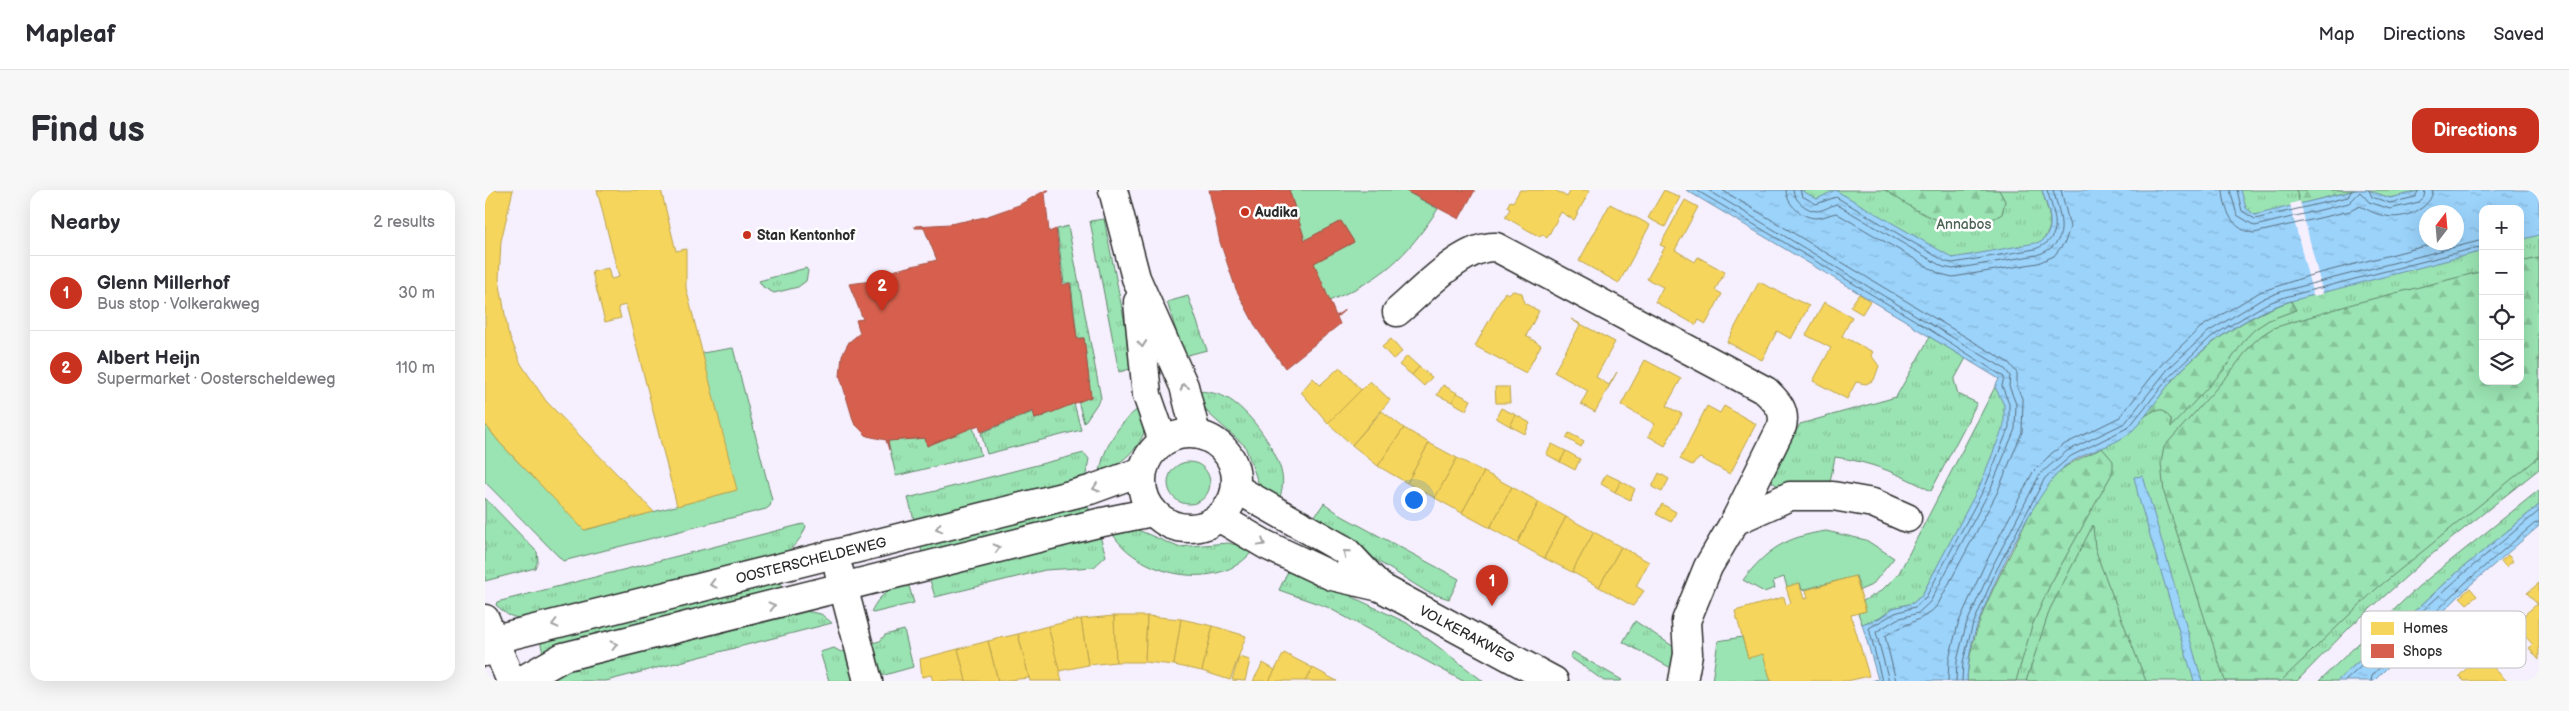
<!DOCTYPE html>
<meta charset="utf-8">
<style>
:root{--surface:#fff;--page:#f7f7f7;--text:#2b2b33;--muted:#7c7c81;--line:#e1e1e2;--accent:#c8321e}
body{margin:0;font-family:"Balsamiq Sans",sans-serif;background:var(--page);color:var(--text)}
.controls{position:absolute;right:15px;top:15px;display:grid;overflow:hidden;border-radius:10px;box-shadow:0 5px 20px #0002}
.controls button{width:45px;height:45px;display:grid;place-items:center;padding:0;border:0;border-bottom:1px solid var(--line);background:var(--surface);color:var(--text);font:25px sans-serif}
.compass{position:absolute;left:1934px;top:15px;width:45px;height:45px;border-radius:50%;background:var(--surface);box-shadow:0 5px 20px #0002;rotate:16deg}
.you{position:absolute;left:928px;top:309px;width:18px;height:18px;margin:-12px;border:4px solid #fff;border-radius:50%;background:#1a73e8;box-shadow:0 0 0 8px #1a73e833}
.badge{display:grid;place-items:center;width:32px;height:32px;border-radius:50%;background:var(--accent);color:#fff;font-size:16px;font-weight:700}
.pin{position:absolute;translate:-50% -41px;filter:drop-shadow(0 1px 2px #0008)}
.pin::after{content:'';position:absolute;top:26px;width:18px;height:15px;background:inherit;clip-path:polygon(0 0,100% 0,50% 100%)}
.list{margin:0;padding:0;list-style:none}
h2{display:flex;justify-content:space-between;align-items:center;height:65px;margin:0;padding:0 20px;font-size:21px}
h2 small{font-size:16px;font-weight:400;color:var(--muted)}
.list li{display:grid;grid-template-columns:32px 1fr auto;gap:15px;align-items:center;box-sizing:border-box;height:75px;padding:0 20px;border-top:1px solid var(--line)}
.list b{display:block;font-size:19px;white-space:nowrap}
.list p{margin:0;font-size:16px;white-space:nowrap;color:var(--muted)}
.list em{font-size:16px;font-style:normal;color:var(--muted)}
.icon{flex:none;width:28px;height:28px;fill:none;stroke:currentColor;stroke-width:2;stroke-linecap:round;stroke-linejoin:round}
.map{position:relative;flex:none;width:2054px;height:491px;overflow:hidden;border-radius:15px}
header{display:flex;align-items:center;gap:30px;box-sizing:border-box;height:70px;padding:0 25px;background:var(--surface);border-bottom:1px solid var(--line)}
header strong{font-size:24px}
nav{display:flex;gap:28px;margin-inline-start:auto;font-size:18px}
.intro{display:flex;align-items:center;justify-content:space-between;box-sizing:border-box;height:120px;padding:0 30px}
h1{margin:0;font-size:35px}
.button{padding:12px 22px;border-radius:15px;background:var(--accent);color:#fff;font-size:18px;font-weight:700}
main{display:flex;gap:30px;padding:0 30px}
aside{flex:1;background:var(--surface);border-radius:15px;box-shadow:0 5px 20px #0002}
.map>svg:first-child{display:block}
.grass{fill:url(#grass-tufts);stroke:#62876e}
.forest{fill:url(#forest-firs);stroke:#62876e}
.garden{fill:#9ae3b2;stroke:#62876e}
.water{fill:url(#water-ripples);stroke:#6e90a8;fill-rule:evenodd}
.pier{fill:#f6effe}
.homes{fill:#f6d55c;stroke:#b9a24d}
.shops{fill:#d6604d;stroke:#a35043}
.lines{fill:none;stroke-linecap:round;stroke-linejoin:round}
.shore{stroke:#586e7e;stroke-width:1}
.minor-casing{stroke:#2b2b2b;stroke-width:31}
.minor{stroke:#fff;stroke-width:28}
.oneway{stroke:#a0a0a0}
.poi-dot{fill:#c8321e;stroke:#fff;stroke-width:2}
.labels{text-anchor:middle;stroke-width:5;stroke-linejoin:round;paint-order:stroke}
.poi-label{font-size:14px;font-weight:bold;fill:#2b2b2b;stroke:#fff;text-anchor:start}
.park-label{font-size:14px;fill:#4c6254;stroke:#fff}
.street-label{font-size:14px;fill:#2b2b2b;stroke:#fff}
.key{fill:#fff;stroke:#bfbfbf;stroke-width:1}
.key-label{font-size:14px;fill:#2b2b2b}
</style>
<header>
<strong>Mapleaf</strong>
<nav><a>Map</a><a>Directions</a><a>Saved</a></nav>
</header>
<div class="intro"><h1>Find us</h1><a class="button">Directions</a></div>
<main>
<aside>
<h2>Nearby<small>2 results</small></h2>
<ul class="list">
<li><span class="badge">1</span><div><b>Glenn Millerhof</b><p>Bus stop · Volkerakweg</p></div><em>30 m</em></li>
<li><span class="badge">2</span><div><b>Albert Heijn</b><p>Supermarket · Oosterscheldeweg</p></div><em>110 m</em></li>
</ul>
</aside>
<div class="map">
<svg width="2054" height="491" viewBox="0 0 2054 491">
<defs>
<pattern id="grass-tufts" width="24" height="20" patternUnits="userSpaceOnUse" patternTransform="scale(1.25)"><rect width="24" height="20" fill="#9ae3b2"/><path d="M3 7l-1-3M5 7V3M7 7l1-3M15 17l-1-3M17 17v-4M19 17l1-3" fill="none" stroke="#85c399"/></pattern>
<pattern id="forest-firs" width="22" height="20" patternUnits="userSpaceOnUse" patternTransform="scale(1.25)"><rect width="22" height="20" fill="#9ae3b2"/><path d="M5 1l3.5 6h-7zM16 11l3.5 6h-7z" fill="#85c399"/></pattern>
<pattern id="water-ripples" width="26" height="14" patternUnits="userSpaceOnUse" patternTransform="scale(1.25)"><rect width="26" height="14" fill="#9bd3fb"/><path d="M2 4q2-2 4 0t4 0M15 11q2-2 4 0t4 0" fill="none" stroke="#86b5d7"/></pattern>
</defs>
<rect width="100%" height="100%" fill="#f6effe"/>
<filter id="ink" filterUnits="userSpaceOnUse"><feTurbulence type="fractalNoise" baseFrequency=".02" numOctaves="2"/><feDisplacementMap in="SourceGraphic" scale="10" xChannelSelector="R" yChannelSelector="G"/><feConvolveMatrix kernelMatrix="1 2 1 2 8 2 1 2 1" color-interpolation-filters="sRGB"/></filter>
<g filter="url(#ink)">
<!-- grass -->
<g class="grass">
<path d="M1279,0H1557C1567,36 1572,36 1545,65L1464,68L1339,7L1332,9Z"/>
<path d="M1739,0H1965L1759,26Z"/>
<path d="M619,29L649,178L634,182L605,31Z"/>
<path d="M2054,34V279L1941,369L1866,436L1812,491H1482L1611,261L1647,241L1691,187L1729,151L1784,118L1882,74L1998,47V191H2035V38Z"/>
<path d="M583,36L616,208L599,233L593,211L606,207L599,148H592L586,93H579L572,39Z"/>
<path d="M321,78L323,81L321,91L313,97L289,103L278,97L274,91Z"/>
<path d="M703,106L722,160L699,166L682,112Z"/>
<path d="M1445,147L1481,168L1469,190L1473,204L1492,213L1446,301C1415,284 1386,272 1350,267L1345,292L1294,297L1287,292L1288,283L1315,234L1411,207Z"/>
<path d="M1510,197C1519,207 1523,223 1519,237C1503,291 1464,354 1437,405L1428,413L1408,418L1395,428L1377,434L1373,423L1381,421L1378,411L1396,401L1414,383Z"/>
<path d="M710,201C721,201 731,203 740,207C763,218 793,260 797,285C799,293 796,303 794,312L774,295L760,256L723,223Z"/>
<path d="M589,213L596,240L502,264L496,243L548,222L551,229Z"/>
<path d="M658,216C659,222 660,229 660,236C658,258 633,276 615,283C617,259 637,227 658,216Z"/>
<path d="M488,237L496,265L411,286L403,251L440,248L442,256Z"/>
<path d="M599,263L604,269L600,289L430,333L423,308Z"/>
<path d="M2054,300V315L1975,380L1852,491H1834L1934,396Z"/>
<path d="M0,308L52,362L53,370L50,378L0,391Z"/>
<path d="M602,311L606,326L438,368L435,353Z"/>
<path d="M839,313L857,326L974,389L964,409L942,402L827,330Z"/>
<path d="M318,334L321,336C317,349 309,356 299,365L36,429L23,425L11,415L12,412Z"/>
<path d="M646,337L693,357L743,353L769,359C736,405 648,386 625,339Z"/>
<path d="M614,343L621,366L609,377L560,380L450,407L444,387Z"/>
<path d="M805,377L922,433L998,491H978L842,417L794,400Z"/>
<path d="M295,389L298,403L58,464L55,449Z"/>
<path d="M423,393L429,413L388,423L386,422C394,404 406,398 423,393Z"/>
<path d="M315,420L336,424L347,433L121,491H61L92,477Z"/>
<path d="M1150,431L1192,459L1188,479L1138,452Z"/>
<path d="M419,440L428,477L396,486L387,453L395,451L400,445Z"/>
<path d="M349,458L356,462L362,460L369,491H344L335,462Z"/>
<path d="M1088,462L1137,490L1136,491H1119L1085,467Z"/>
</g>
<!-- forest -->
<g class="forest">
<path d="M1400,0H1514L1520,11L1517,24C1474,51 1436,24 1400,0Z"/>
<path d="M1811,0H1871L1815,14Z"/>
<path d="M2054,68V267L1890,400L1796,491H1740L1679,303L1676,273L1679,257L1744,184L1766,155L1777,145L1788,138L1871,113L1998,81V191H2035V72Z"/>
<path d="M1806,111L1811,120L1784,130L1770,139L1761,148L1738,181L1686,237V229L1678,220H1670L1660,226C1670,213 1680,198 1691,186C1722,153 1763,125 1806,111Z"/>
<path d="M1617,258L1628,271V282L1565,395L1547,436L1531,491H1482C1484,439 1513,390 1535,344C1544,327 1552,304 1565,290C1580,273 1598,268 1617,258Z"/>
<path d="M1608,335L1610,358L1616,376L1661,491H1541L1565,419Z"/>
</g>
<!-- garden -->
<g class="garden">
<path d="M804,0H919L953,19C920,68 899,88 844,111L829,73L869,52L856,31L820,50Z"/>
<path d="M248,158L287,310L285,316L281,319L78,371L0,292V234L15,253L100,340L251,300L217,163Z"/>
<circle cx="704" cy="293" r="21"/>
<path d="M1341,341L1381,350L1409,368L1387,395L1375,400L1371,386L1317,400L1315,393L1302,397L1299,387L1288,391L1290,398L1279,402L1258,390C1282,359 1301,347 1341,341Z"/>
<path d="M1257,447L1263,467L1278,463L1286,491H1227L1233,451Z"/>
</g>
<!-- water -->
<g class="water">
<path d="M1201,0H1316L1332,9L1350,0L1468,68L1556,52C1573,38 1562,17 1557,0H1756L1761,18L1770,25L1871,0H1883L1905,8L1938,0H2054V45L2035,50V19H1998V61L1802,112C1761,126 1720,154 1690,187C1675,204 1664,224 1648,240C1629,258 1598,261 1579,277C1550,302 1504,401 1491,439C1485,456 1483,473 1482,491H1387L1393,489L1377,434L1395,428L1408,418L1428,413L1437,405L1495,295L1519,235V215L1510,197L1514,189L1427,136L1426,134ZM1941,22H1971V52H1941Z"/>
<path d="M1658,286L1717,491H1709L1654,309L1649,287Z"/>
<path d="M2054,315V336L1983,397L1889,491H1852L1975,380Z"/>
</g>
<!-- pier -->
<path class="pier" d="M1815,11L1838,104L1828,106L1805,14Z"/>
<!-- homes -->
<g class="homes">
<path d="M0,0H28L16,51L14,89L23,142L36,174L61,211L169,322L99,340L15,253L0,234Z"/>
<path d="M112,0H176L191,61L201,59V98L252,300L192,316L141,115L133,117L136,128L120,132L107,82L123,78L126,89L134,87Z"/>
<path d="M1035,0H1070L1082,7L1086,0H1105L1089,30L1076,22L1062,48L1057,44L1055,47L1020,27L1025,19L1022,17L1025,11L1028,12Z"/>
<path d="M1179,0L1195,7L1180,37L1163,28Z"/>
<path d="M1200,10L1213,17L1190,60L1210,72L1213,67L1240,82L1230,100L1237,104L1221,134L1214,130L1211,135L1170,112L1178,97L1162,89L1180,57L1175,55Z"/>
<path d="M1125,14L1165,35L1134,93L1094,71Z"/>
<path d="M1274,92L1324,116L1306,149L1292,141L1277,170L1242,152Z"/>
<path d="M1028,101L1037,103L1039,113L1054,121L1041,146L1056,155L1041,183L990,156L1020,102L1023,104Z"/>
<path d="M1374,104L1385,111L1377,124L1365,117Z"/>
<path d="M1339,112L1367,127L1357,146L1388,162L1386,165L1394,176L1389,190L1381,194L1371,192L1362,209L1328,191L1346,158L1321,145Z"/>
<path d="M1086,129L1130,152L1111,187L1124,195L1132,182L1110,222L1096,214L1103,201L1069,182L1095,135Z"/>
<path d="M906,149L917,162L908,169L897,157Z"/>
<path d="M922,166L934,177L927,185L914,175Z"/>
<path d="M1160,170L1196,189L1181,216L1197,224L1180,256L1163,246L1170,234L1136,215Z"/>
<path d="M855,177L876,200L843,233L816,202L828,188L835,195Z"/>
<path d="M934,177L947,187L939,196L927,185Z"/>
<path d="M885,191L905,210L867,255L843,233Z"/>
<path d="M958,195L972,203L967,212L952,205Z"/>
<path d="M1010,197H1024L1025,213H1011Z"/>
<path d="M972,203L986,210L981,220L967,212Z"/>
<path d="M1222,216L1235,223L1239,216L1271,234L1245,284L1215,268L1207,275L1195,269Z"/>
<path d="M1016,218L1031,225L1025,236L1011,228Z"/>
<path d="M897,221L919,238L893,276L867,255Z"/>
<path d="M1031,225L1045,233L1040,244L1025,236Z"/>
<path d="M919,238L944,253L922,293L893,276Z"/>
<path d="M1084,243L1099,251L1096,257L1081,248Z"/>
<path d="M944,253L972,268L950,308L922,293Z"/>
<path d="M1067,254L1081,261L1075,272L1061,264Z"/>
<path d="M1081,261L1095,269L1090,280L1075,272Z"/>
<path d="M972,268L999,282L977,323L950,308Z"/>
<path d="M999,282L1027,297L1005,338L977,323Z"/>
<path d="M1174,283L1184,289L1177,302L1167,297Z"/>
<path d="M1121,284L1136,291L1130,302L1116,294Z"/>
<path d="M1136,291L1150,299L1145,310L1130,302Z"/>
<path d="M1027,297L1054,312L1032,353L1005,338Z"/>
<path d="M1054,312L1081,327L1059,368L1032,353Z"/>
<path d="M1177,314L1191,322L1186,332L1171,324Z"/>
<path d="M1081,327L1109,342L1087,382L1059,368Z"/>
<path d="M1109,342L1136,357L1114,397L1087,382Z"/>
<path d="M1136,357L1164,372L1151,396L1159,401L1148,416L1114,397Z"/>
<path d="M2023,365L2028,371L2021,377L2016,371Z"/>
<path d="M1370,386L1381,421L1366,425L1384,486L1362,491H1286L1278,464L1263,468L1250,421L1299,407L1301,415L1306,413L1301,397L1314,393L1319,409L1323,408L1321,400Z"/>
<path d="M2054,393V416L2042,403Z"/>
<path d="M1985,398L1992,406L1982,414L1975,407Z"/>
<path d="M2052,414L2054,416V470L2044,458L2048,455L2041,447L2024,462L1999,433L2010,423L2024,438Z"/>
<path d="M629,426L631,472L603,475L596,429Z"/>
<path d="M629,426H662L660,472H631Z"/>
<path d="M662,426L696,429L689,475L660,472Z"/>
<path d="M596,429L603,475L574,481L563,436Z"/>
<path d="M696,429L728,436L717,481L689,475Z"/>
<path d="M563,436L577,491H545L533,444Z"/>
<path d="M728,436L761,446L745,490L717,481Z"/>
<path d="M2002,438L2024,462L2008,477L2022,491H1979L1974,486L1986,474L1982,465L1984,455Z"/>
<path d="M533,444L544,488L513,491L503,451Z"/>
<path d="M503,451L513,491H481L473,459Z"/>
<path d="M473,459L481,491H448L446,485L437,487L435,469Z"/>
<path d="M799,463L828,478L820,491H784Z"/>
<path d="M754,467L765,470L760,491L747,490Z"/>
<path d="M778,473L790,480L784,491H768Z"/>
<path d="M828,478L852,491H820Z"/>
</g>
<!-- shops -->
<g class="shops">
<path d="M561,0H564L560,3L564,42L571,39L578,95L585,93L592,149L599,148L606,207L550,229L548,221L496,242L494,235L442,256L440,248L403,251L404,260L401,250L382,246L369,233L355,186L357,165L364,152L375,143L371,130L378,129L364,94L402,89L399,83L452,70L439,38H430V36L465,34L500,27L534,15Z"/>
<path d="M724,0H804L820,50L856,31L869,52L829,73L851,126L861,119L852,127L855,134L800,178L772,139L751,99L735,52Z"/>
<path d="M919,0H990L974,29Z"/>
</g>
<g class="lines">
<!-- shore -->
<g class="shore">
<path d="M1211,0L1428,129L1519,187L1517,196L1524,214V237L1500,297L1441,407L1430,417L1410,423L1384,438L1397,491"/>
<path d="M1223,0L1520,179L1525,186L1524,196L1531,214L1530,239L1505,300L1445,412L1433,423L1412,429L1391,442L1404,491"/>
<path d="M1237,0L1524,173L1532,183V196L1538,211L1537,242L1512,303L1452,416C1437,432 1417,434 1400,446L1411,491"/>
<path d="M1301,0C1301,14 1317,28 1331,28C1338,28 1345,24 1351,23L1455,84L1468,87L1553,73L1569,66L1580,52L1585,37L1576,0"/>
<path d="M1308,0C1309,10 1321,20 1331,21C1338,21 1345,16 1351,14L1458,77L1468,79L1552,65C1587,53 1576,28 1568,0"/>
<path d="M1315,0L1317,6L1331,14L1351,7L1461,72L1468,73L1550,59C1581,48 1569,24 1562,0"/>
<path d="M1738,0C1739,20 1748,41 1769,43L1865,21L1875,16C1883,20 1892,25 1901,26C1918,30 1947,19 1948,0"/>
<path d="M1745,0L1752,25L1770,36L1864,13L1875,2L1884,12L1905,19L1934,12L1939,7L1940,0"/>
<path d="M1752,0L1757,21L1770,29L1863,7L1867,0"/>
<path d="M1884,0L1887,7L1905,13L1930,7L1934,0"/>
<path d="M1463,491L1464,469L1473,434L1499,376L1548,282L1567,263L1580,254L1635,227L1676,175L1716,137L1775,102L1823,86L1956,52"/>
<path d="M1471,491L1472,471L1481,435L1506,379L1555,284L1582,261L1640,233L1683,179L1723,142L1779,108L1798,101L1998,50"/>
<path d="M1477,491L1478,472L1487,437L1511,381L1560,288L1586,266L1644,237L1687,184L1726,147L1781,114L1800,107L1998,56"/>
<path d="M1860,491L1978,384L2054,321"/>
<path d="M1886,491L1887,486L1895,477L1980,393L2049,334L2054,332"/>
</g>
<!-- minor casing -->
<g class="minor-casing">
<g id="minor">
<path d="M628,0L651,88L699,196L711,244"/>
<path d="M653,112L662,205L678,251"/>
<path d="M912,122C937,101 978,55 1011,57L1281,201C1292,212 1301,220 1297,236L1250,331L1223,377L1201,431L1203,464L1198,491"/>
<circle cx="704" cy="291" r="47"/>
<path d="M752,299L861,361L895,397"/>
<path d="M735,328L781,355L847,386L895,397L1069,491"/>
<path d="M1250,331L1305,306H1348L1388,313L1422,328"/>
<path d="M354,381L383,491"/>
<path d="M0,429L26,491"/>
<path d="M0,462L10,449L605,300L657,281"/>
<path d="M36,491L78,467L613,333L667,322"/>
</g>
</g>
<!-- minor -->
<use href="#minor" class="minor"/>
</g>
<!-- one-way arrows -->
<defs><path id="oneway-chevron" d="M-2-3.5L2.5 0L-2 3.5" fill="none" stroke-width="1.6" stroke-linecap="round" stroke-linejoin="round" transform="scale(1.25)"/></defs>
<g class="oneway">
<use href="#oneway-chevron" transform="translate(657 154) rotate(85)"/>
<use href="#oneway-chevron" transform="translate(699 197) rotate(-109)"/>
<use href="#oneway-chevron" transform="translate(611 298) rotate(161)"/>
<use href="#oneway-chevron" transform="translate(454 338) rotate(166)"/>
<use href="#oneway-chevron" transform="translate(777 353) rotate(29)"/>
<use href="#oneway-chevron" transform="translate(512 358) rotate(-14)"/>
<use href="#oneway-chevron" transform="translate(861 363) rotate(-141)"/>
<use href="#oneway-chevron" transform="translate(228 394) rotate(166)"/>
<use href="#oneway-chevron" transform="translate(287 416) rotate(-14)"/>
<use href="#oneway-chevron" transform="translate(70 434) rotate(166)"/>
<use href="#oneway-chevron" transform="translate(129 455) rotate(-14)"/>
</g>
</g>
<!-- markers -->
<g class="poi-dot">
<circle cx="760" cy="22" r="5"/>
<circle cx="262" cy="45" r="5"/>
</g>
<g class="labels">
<!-- poi labels -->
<g class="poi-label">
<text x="770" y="27">Audika</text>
<text x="272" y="50">Stan Kentonhof</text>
</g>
<!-- park labels -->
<g class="park-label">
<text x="1479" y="39">Annabos</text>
</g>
<!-- street labels -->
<g class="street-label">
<text transform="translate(326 370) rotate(-14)" y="5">OOSTERSCHELDEWEG</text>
<text transform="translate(982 444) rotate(28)" y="5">VOLKERAKWEG</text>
</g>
</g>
<!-- legend -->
<rect x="1876" y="421" width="165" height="57" rx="8" class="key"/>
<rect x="1886" y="432" width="23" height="13" fill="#f6d55c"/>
<rect x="1886" y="454" width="23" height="14" fill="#d6604d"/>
<g class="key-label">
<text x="1918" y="443">Homes</text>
<text x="1918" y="466">Shops</text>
</g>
</svg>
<div class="controls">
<button>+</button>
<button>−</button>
<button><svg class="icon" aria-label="locate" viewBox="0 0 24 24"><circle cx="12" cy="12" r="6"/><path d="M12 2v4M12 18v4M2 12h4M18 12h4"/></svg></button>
<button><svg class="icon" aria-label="layers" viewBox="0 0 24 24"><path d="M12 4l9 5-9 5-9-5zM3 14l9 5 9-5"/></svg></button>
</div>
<svg class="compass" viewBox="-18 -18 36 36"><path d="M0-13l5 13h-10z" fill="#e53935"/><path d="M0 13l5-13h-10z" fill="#7c7c81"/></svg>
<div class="you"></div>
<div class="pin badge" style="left:1007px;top:416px">1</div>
<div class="pin badge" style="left:397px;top:121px">2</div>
</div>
</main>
